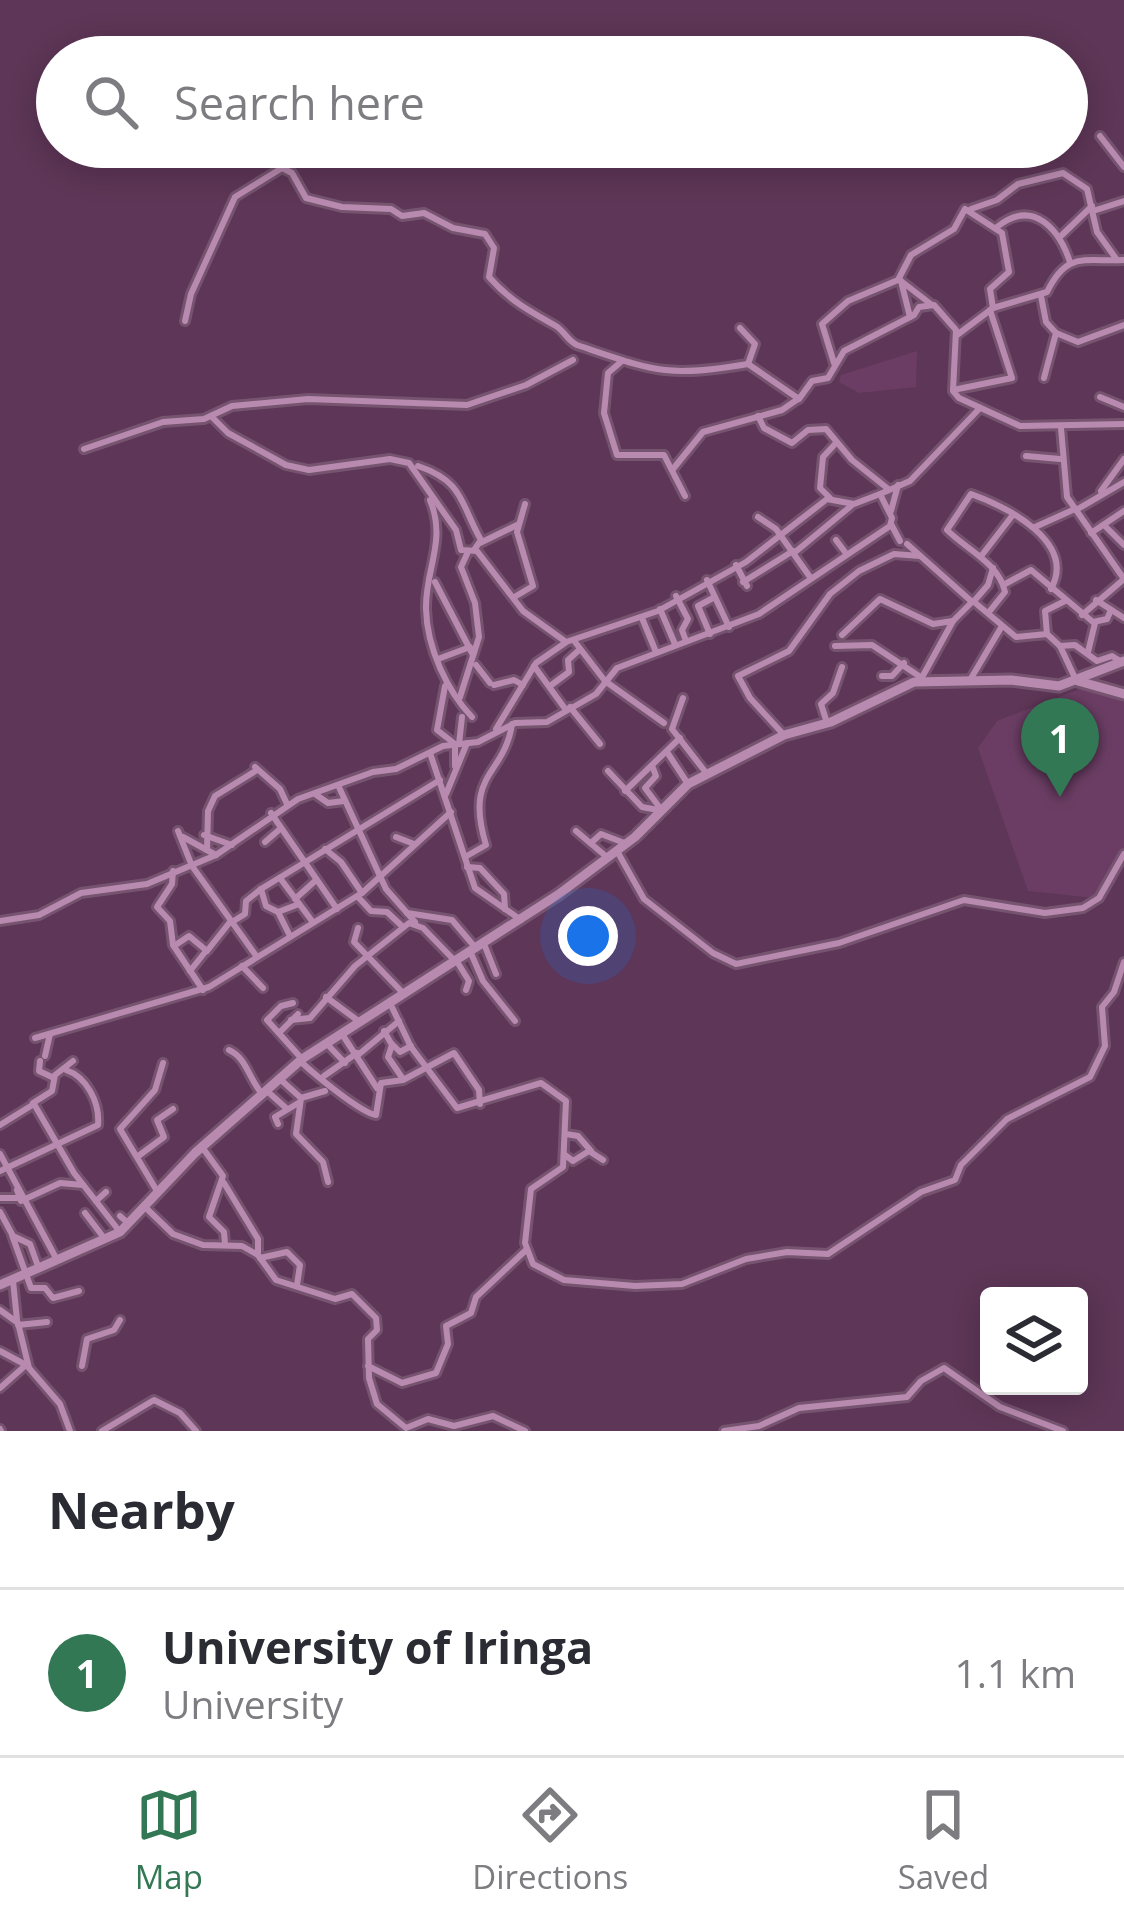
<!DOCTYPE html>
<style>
:root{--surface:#fff;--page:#f7f7f7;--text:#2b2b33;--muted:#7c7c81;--line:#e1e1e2;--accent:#337855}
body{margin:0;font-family:"Open Sans",sans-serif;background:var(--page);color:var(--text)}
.controls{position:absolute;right:36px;bottom:36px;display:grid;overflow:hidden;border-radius:12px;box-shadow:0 6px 30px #0003}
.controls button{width:108px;height:108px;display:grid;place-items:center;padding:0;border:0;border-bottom:3px solid var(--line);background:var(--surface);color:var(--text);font:60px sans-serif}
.you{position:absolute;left:588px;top:936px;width:42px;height:42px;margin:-30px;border:9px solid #fff;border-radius:50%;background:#1a73e8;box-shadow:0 0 0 18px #1a73e833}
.badge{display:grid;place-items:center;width:78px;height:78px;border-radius:50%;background:var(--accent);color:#fff;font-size:39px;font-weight:700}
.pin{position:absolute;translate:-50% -99px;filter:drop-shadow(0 3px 6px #0008)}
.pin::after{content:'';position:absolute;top:63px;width:42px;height:36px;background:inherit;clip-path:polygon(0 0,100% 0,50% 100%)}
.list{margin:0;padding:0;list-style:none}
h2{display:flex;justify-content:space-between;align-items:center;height:156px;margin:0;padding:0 48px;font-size:51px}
h2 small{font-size:39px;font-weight:400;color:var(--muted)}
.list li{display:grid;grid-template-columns:78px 1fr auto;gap:36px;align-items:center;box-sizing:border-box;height:168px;padding:0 48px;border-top:3px solid var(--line)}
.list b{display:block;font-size:45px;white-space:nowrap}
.list p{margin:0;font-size:39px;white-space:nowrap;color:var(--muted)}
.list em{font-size:39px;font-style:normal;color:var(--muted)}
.icon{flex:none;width:66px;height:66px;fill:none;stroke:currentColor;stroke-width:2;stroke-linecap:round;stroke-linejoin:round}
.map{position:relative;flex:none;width:1124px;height:1431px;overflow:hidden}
.search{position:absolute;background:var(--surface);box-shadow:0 6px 30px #0003;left:36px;right:36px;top:36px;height:132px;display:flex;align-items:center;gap:30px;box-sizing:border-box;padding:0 42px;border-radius:66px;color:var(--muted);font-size:45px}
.sheet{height:324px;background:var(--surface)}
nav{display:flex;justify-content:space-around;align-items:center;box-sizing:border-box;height:168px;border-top:3px solid var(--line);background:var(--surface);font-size:33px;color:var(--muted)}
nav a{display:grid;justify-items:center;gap:6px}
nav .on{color:var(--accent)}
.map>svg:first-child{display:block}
.built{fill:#6b3d64}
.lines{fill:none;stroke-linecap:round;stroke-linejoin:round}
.minor-casing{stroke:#765470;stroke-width:12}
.tertiary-casing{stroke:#765470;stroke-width:15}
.minor{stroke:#b88aaf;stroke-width:6}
.tertiary{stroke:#b88aaf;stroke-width:9}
</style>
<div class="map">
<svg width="1124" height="1431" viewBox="0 0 1124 1431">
<rect width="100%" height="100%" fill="#5e3657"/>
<!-- built -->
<g class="built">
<path d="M917,351L916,387L859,393L839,382L841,375Z"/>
<path d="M1095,683L1124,697V847L1104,899L1028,891L978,748L997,721Z"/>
</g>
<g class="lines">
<!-- minor casing -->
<g class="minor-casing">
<g id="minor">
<path d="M1100,136L1124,167"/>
<path d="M971,209L997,200L1018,184L1063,173L1087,189L1097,232L1117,260"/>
<path d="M1093,211L1124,201"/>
<path d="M997,227C1033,198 1059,229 1070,262"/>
<path d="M1062,235L1092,206"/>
<path d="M901,281L932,305"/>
<path d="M901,281L910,317"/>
<path d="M1041,296L1046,322L1056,333L1044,378"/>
<path d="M185,321L191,294L235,197L282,168L292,173L306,198L342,207L391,209L402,216L424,213L453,228L485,234L494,248L489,277C509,300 529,311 556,326C564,331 568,341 577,345C654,371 666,378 748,364L799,399L812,381L828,378L844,351L914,315L919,307L934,305L956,330L953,391L959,398L1020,426L1124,424"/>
<path d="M740,328L755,344L748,364"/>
<path d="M1056,333L1078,342L1124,325"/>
<path d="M957,335L993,308L1047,292C1067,251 1083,262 1124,260"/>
<path d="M622,361L608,373L604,413L617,455H664L685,496"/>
<path d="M834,363L822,324L848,301L898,280L911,255L954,229L965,209L1002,233L1009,272L990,289L993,308"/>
<path d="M953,390L1012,378L990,310"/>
<path d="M1100,397L1124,407"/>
<path d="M211,416L228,433L286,465L309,470L390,459L409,463L456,530L461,550L477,551L523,611L566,642L658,611L746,562L827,499L854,504L880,494"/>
<path d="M758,416L764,428L792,443L808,430L826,429L852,460L887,488"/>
<path d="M1061,428L1067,497L1124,579"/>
<path d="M84,449L163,422L204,419L232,406L308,399L467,405L526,385L573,360"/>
<path d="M1026,456L1060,459"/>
<path d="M418,466C465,482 460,504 481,540L474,550"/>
<path d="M673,469L703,432L782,410L798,399"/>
<path d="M1101,491L1124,459"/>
<path d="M830,498L820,488L823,457L836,443"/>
<path d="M430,500C447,541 425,569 426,609C427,648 447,691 472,717"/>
<path d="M1076,510L1124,482"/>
<path d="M891,511L898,485"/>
<path d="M758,517L776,529L810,577"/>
<path d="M891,524L900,541"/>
<path d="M1105,526L1124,545"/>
<path d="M1035,527L1075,509"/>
<path d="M1091,533L1124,511"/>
<path d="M836,540L845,552"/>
<path d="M480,543L517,525"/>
<path d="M907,544L971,601"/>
<path d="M794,553L851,506"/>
<path d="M982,555L1012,516"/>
<path d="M736,565L747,586"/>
<path d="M707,580L729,627"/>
<path d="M435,582L473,655"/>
<path d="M743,582L793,551"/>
<path d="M1005,584L1031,570L1093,622L1107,619L1111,610"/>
<path d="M516,596L533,586L517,532L525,504"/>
<path d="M676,596L688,619L682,630L686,641"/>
<path d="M975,600L988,585L993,568"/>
<path d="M1096,600L1124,618"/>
<path d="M660,609L675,644"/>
<path d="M989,612L1005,592C999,563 967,550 947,530L971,494C1007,507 1077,542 1051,589"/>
<path d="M1082,615L1124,579"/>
<path d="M642,618L656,652"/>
<path d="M710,634L698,606L713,598"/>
<path d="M1047,634L1045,611L1065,601"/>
<path d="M842,635L880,599L933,624L953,621"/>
<path d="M575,642L605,681L664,723"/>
<path d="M835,646L872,645L922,678"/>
<path d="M1060,646L1075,645L1097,661L1112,656L1120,661"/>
<path d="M1088,652L1095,623"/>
<path d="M438,659L470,647"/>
<path d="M476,665L490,683"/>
<path d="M534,666L566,710"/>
<path d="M882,676H892L904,663"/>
<path d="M970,680L1002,626"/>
<path d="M920,681L953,621L973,601L1016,637L1047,634L1060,646L1075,678"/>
<path d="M494,685L514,680L523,685"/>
<path d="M445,686L437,730L455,744V766"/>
<path d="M550,686L569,672L568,660L578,651"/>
<path d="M460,697L479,637L475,603L461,567L467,554"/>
<path d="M683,698L672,729L707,774"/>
<path d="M570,707L600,744"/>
<path d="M827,723L821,704L833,693L842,667"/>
<path d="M496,729L536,663L565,643"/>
<path d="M784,735L750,698L738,676L789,651L830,594L859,571L894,554L920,556"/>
<path d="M459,744L462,717"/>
<path d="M667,752L688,784"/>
<path d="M430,753L475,888L521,920"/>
<path d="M255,767L280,789L287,804"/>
<path d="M653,768L656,776L645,788L660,808"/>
<path d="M608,771L642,807L658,810"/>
<path d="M338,785L386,889L415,922"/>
<path d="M625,791L680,738"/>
<path d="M315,794L328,803L344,801"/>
<path d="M446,794L467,743"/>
<path d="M271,813L337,909"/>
<path d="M178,831L192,866"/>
<path d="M576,831L608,858"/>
<path d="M204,835L232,845"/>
<path d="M183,837L216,855"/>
<path d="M396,837L414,844"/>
<path d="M265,842L280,829"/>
<path d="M591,843L601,834L627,844"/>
<path d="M325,849L341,862L362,893"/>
<path d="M207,850L208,811L215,796L257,770"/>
<path d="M617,851L644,899L713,953L736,964L839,943L964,900L1045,913L1083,908L1099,898L1124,854"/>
<path d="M465,857L486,845C464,772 504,777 512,724"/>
<path d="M192,866L257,957"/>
<path d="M467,867L480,868L504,894L505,909"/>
<path d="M173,871L172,884L157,907L170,921L173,945L203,990"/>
<path d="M280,878L312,921"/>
<path d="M261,889L266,906L278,912L290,936"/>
<path d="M359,898L371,911L387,912L403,927"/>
<path d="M295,899L315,881"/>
<path d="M278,912L299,904"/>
<path d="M407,913L452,920L474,946"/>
<path d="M0,921L39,915L81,893L147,884L216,855L298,799L373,772L396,769L443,746L478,742L515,723L547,722L596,694L617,668L759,614L890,526L892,518L880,494L910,481L980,408"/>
<path d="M232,922L245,914L246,901L261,889L440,780"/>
<path d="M358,928L354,942L402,992"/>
<path d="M484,944L496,974"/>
<path d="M174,946L189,936L207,951L230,922"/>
<path d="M470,951L483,981L515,1021"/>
<path d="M456,960L469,981L466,990"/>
<path d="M242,966L263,988"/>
<path d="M190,971L206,951"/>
<path d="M326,997L357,1020"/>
<path d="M293,1003L281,1006L267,1020L302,1059"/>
<path d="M390,1003L411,1047L457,1108L541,1083L566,1101L563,1167L531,1189L525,1243L533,1264L564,1280L635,1286L682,1284L746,1259L787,1252L828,1254L921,1192L955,1180L961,1165L1007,1119L1090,1077L1105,1046L1102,1007L1114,992L1124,962"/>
<path d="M291,1020L310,1018L355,966L409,923L423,928L455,961"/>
<path d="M384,1031L392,1045L388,1057L403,1079"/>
<path d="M279,1033L298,1014"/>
<path d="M342,1034L377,1088"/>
<path d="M35,1038L209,987L362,893L451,812"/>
<path d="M392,1044L400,1052L411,1046"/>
<path d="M328,1045L345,1063"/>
<path d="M229,1050C247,1058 249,1080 263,1095"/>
<path d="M358,1055L399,1021"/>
<path d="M45,1056L50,1034"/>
<path d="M40,1061L39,1071L54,1078"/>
<path d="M300,1061C314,1074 361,1113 376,1115L381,1083L403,1080L454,1053L479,1090L480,1104"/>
<path d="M324,1076L357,1053"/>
<path d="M281,1080L301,1098L296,1134L323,1162L328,1182"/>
<path d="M267,1091L286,1108"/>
<path d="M301,1098L325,1091"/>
<path d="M33,1103L52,1091L55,1075L73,1061"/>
<path d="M278,1124L275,1117L300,1102"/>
<path d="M0,1125L34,1104L74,1173L120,1232"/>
<path d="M566,1134L578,1136L591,1151"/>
<path d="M202,1147L223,1176L209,1217L224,1232L225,1244"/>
<path d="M0,1154L56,1258"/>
<path d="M565,1155L573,1161L589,1151L603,1160"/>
<path d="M137,1157L164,1137L157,1120L173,1109"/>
<path d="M0,1171L98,1125C100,1103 87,1077 66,1070"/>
<path d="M224,1183L258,1239V1255"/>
<path d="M17,1190L21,1201L60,1183L83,1185"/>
<path d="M157,1191L120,1129L155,1090L163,1063"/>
<path d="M0,1198H17"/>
<path d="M96,1201L106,1192"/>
<path d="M145,1207L173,1234L203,1245L242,1246L258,1255L276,1280L335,1299L352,1294L376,1318L377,1330L368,1339L369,1378L377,1404L406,1428L428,1419L454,1426L493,1416L525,1431"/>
<path d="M0,1212L13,1236L30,1244L39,1269"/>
<path d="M85,1213L104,1238"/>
<path d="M120,1216L129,1224"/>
<path d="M12,1235L31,1288H45L53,1298L79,1291"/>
<path d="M260,1258L287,1252L300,1265L297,1285"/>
<path d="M13,1281L17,1320"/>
<path d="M0,1310L18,1323L29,1368L60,1404L70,1431"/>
<path d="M18,1325L47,1322"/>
<path d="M0,1351L26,1365"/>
<path d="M82,1366L87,1339L114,1330L120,1320"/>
<path d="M368,1366L402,1383L436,1373L448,1344L446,1326L471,1313L476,1297L526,1250"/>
<path d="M0,1388L27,1364"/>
<path d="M0,1429L1,1431"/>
<path d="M102,1431L154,1400L180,1413L196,1431"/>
<path d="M724,1431L759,1426L799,1408L907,1397L921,1381L944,1368L1000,1407L1063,1431"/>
</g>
</g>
<!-- tertiary casing -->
<g class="tertiary-casing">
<g id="tertiary">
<path d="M1078,681L1124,694"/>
<path d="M0,1285L120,1232L195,1153L302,1059L559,894L635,837L688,784L784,735L831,722L914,682L1011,680L1059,686L1124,661"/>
</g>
</g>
<!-- minor -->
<use href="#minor" class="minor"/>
<!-- tertiary -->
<use href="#tertiary" class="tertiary"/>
</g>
</svg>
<div class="controls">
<button><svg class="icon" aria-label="layers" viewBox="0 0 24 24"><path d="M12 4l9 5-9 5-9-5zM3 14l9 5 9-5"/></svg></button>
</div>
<div class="you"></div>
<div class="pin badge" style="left:1060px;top:797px">1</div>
<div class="search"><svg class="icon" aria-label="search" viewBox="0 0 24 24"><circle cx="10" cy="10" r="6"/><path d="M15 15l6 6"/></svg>Search here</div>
</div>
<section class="sheet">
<h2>Nearby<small></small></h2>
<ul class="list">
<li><span class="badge">1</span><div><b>University of Iringa</b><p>University</p></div><em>1.1 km</em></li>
</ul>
</section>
<nav>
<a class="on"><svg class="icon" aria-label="map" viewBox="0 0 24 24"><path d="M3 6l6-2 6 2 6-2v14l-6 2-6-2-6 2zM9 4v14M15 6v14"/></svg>Map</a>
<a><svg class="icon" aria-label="directions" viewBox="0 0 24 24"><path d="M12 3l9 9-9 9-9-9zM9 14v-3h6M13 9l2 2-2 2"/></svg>Directions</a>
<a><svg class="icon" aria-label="saved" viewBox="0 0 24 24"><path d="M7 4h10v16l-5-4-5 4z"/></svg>Saved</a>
</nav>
